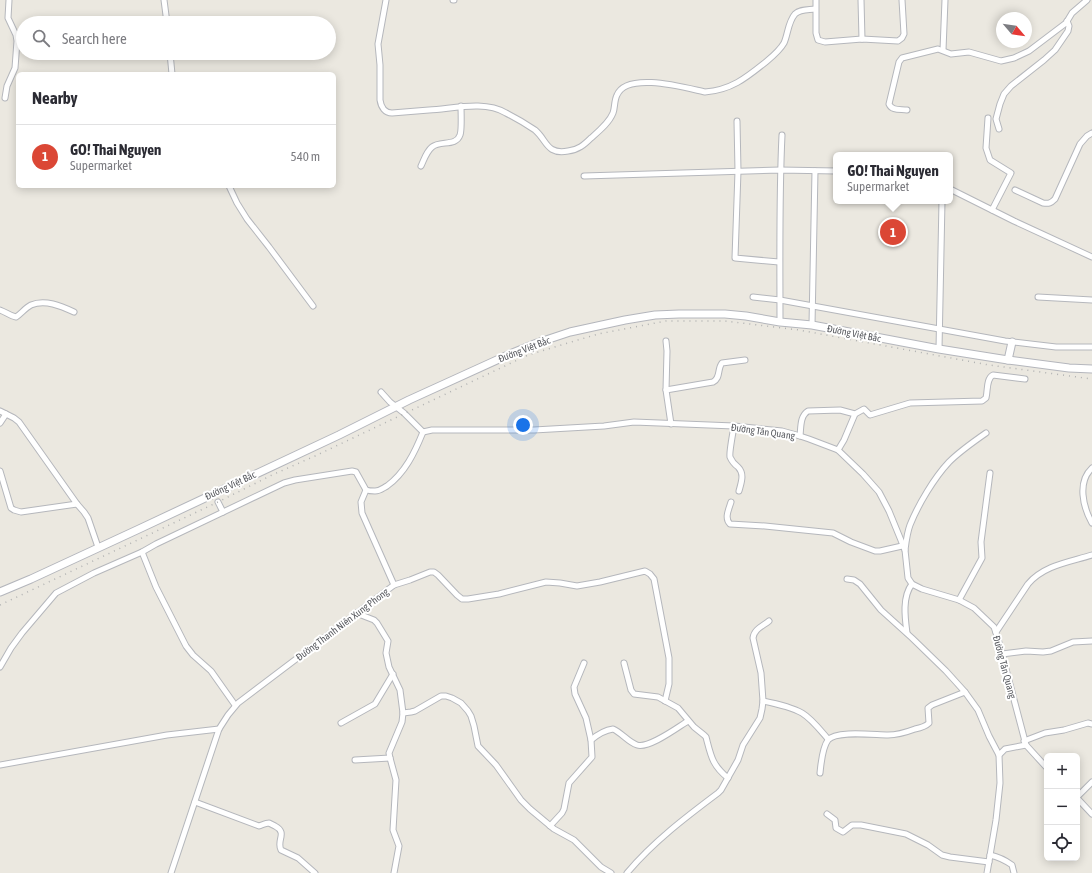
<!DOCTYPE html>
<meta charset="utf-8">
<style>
:root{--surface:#fff;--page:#f7f7f7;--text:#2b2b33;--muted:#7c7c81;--line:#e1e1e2;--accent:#db4735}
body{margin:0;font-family:"Asap Condensed",sans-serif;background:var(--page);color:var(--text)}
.controls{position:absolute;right:12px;bottom:12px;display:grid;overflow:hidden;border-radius:6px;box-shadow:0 2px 10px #0003}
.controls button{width:36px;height:36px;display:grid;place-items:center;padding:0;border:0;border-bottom:1px solid var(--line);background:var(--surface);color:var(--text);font:20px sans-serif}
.compass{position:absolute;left:996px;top:12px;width:36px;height:36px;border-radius:50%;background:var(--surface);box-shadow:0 2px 10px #0003;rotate:119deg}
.you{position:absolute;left:523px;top:425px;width:14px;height:14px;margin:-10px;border:3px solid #fff;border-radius:50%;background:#1a73e8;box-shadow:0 0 0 6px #1a73e833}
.badge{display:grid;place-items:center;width:26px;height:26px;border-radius:50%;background:var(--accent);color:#fff;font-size:13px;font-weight:700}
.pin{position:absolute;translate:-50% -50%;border:2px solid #fff;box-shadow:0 1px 4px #0006}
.popup{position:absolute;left:833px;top:152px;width:120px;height:52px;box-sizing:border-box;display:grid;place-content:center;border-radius:6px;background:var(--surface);filter:drop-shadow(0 1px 3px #0005);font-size:13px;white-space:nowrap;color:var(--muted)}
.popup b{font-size:15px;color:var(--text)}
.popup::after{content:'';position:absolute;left:50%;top:100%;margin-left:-8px;border:8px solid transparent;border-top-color:var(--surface)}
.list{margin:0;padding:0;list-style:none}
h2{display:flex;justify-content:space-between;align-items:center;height:52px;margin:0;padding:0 16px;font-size:17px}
h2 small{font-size:13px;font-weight:400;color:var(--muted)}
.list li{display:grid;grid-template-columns:26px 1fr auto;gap:12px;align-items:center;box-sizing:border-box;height:64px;padding:0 16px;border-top:1px solid var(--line)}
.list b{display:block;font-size:15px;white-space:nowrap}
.list p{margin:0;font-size:13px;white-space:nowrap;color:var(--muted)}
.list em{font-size:13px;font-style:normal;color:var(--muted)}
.icon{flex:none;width:22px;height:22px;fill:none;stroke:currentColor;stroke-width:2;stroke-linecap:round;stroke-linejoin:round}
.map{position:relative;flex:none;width:1092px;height:873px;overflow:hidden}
.search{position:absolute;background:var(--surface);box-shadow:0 2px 10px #0003;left:16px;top:16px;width:320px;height:44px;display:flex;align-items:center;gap:10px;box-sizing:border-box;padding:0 14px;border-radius:22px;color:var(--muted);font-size:15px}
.panel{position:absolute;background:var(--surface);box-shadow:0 2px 10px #0003;left:16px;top:72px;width:320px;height:116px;border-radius:6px}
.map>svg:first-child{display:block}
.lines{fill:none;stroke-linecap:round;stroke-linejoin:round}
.minor-casing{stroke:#b5b7bc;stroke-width:7}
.secondary-casing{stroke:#b4b6bc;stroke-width:9}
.minor{stroke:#fff;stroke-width:5}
.secondary{stroke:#fff;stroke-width:7}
.rail{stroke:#b1b2b2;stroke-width:1.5;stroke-dasharray:1 5;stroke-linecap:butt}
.labels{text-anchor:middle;stroke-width:4;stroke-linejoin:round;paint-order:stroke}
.street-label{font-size:10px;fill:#595b60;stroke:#fff}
</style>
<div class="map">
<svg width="1092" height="873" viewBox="0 0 1092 873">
<rect width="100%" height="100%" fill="#ebe8e0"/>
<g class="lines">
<!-- minor casing -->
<g class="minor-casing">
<g id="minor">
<path d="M164,0L167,23"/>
<path d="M386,0L378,44L380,65V100C381,107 385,113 392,113C405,112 417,111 429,110C452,109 484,100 506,113C516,118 526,124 535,130C547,140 546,155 568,151C578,150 584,145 591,138C599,131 609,123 613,113C615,108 614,101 617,95C627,71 686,88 705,92C732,90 747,77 767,61C773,56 780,50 784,43C788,34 788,22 795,14C800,9 808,10 815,9"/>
<path d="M453,0H454"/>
<path d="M816,0V33L818,40L825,42L862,39L898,41L902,38L904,34L902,0"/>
<path d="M861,0L862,39"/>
<path d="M943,50L945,0"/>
<path d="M170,53L172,74"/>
<path d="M5,98L7,86L15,68L17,41L16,35L8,18L9,0"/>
<path d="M907,110C900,109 892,111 889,104L899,62L902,58L938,49L951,54L969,52L1001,61L1014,58L1029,51L1066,23L1072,13L1087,0"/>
<path d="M988,118L986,148L990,160L1011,173L992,210"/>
<path d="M737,121L738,171L735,258L779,262"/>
<path d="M999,129L996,119L1000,104L1004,94L1011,86L1044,60L1055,50L1068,31L1069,26L1067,21"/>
<path d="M421,166C424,160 426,152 432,147C440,140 456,147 460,135C462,130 461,113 461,106"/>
<path d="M584,176L780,170L836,171"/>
<path d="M229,186L237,203L247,219L269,247L313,306"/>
<path d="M950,189L1014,221L1092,257"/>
<path d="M1015,190L1043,203C1049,204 1051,203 1055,199L1080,144L1087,136L1092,133"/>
<path d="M753,297L780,300L1005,341L1056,347H1092"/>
<path d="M1038,297L1092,300"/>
<path d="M0,310C6,312 10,316 16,317C21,314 25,308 31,305C45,299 61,306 74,312"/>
<path d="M780,322C780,259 779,197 782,135"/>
<path d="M812,325L815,171"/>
<path d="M666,341L667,351L666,390L671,424"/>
<path d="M939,349L942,201"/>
<path d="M666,390L713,382C721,378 717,369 722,363L745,360"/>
<path d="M381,392L390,402L404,413L423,432"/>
<path d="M0,411L14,418L19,422L77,504L84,512L88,518L98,547"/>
<path d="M0,423L6,414"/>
<path d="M734,426C733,433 729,452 730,457C732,462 734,464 738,467C745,474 741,483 739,491"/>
<path d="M423,432L432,430H534L604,426L634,422L734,426L782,431L800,436L809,439L838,450L863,474L879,492L889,511L905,550L908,578L912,584L922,589L959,600L974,608L994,627L998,639L1026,745L1047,768"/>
<path d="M800,436C801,427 800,416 808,411L840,410L855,414L864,409L870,415L910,403L982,401L986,398C988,390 986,379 993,375L1025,379"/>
<path d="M838,450L844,440L855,414"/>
<path d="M1092,468C1077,482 1083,507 1092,523"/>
<path d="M0,471L11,508L14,510L21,512L77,504"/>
<path d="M218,502L223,512"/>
<path d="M731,502C729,509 724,518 730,524L765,526L833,533L851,542L875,551H880L902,546"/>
<path d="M905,550C906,542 907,533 910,525C918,505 934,478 949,462C960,451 973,442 986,433"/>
<path d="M142,552L156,587L186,646L193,655L211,671L235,705"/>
<path d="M847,579L854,580L860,584L881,610L912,638L946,671L965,692L978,710L989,736L999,755"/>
<path d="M394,585L410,580L430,572H434L438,575L457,595L462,599H468L499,594L546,582L560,583L577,586L600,582L645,571L650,574L654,579L669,658V684L665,701"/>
<path d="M959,600L982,558L981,542L990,473"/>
<path d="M356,613L374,620L377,623L388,641L386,653L389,667L400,690L403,713L402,722L389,753L390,758L396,780L393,830L399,846L394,873"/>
<path d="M996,632L1028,584C1044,565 1070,562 1092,555"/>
<path d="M907,633C905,618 902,597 912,584"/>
<path d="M1002,654L1026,651L1043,652L1051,651L1073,642L1092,641"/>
<path d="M624,663L631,690L634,694L658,697L678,708L694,727L704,735L706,737C711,756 712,765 728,778"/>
<path d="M0,667L11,648L22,633L56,593L94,573L142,552L156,544L284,483L295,480L352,471L356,472L366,490"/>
<path d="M763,701C773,703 793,708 802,713C812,719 821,731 828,739"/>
<path d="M403,713L411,712L415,711L441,696H446L452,698L461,703L468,711L471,716L474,726L478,746L496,765L521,800L530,809L554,829L574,840L601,867L611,873"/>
<path d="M341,723L375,704L393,674"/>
<path d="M591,740C597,735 606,730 613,729C622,733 628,742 637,745C649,749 678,727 688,721"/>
<path d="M1024,741L1045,733L1064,730L1088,723L1092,724"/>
<path d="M355,760L390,758"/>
<path d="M0,765L167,735L219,729"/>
<path d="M820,773C821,764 822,748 828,740C836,730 875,735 888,735C897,735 907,732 915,729C920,728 925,727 929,723L928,708L932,705L965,692"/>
<path d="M1077,797L1092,782"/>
<path d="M1077,798L1092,814"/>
<path d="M195,802L259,826C262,825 266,823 269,823C271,824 273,825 275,826C288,833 276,840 281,850L298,858L315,873"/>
<path d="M827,814L835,820L836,828L843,832L852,825H861L906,834L928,845L942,855L950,857L989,862"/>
<path d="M550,826L562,813L564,809L569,783L592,757L591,740L586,718L575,694L574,687L584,663"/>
<path d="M990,855C999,857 1005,860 1012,865L1014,873"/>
<path d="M171,873L219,729L228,715L238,703L394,585L362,513L361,502L366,490C369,491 372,491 375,491C380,491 383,488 387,486C405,473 415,452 423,432"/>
<path d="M627,873C653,842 686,817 718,793L721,790L738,760L743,745L760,718L762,709L763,701L761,673L753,638C754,629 763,626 769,621"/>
<path d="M987,873L996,820L1000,783L999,755L1005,749L1026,745"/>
</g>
</g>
<!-- secondary casing -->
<g class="secondary-casing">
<g id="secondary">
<path d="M1008,360L1012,342"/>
<path d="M0,592L31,579L139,529L339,435L409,400L510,354L537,343L570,332L625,320L655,315L679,314H725L746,316L780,322L812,325L939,349L1008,360L1069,368L1092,369"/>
</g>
</g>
<!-- minor -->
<use href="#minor" class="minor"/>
<!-- secondary -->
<use href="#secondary" class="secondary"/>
<!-- rail -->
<path class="rail" d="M0,605L218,502L272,475L315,456L528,355L598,334L666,321H725L799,330L989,365L1092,379"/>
</g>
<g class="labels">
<!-- street labels -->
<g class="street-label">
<text transform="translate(854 333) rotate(11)" y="4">Đường Việt Bắc</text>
<text transform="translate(524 349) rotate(-21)" y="4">Đường Việt Bắc</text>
<text transform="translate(763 431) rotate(8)" y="4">Đường Tân Quang</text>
<text transform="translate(230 485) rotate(-25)" y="4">Đường Việt Bắc</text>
<text transform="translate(342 624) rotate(-37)" y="4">Đường Thanh Niên Xung Phong</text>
<text transform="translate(1005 667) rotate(75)" y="4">Đường Tân Quang</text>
</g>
</g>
</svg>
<div class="controls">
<button>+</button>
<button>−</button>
<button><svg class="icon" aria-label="locate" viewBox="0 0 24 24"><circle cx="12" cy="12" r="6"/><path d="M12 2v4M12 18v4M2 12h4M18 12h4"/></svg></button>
</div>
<svg class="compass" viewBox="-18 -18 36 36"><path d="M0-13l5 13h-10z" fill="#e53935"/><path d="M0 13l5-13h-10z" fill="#7c7c81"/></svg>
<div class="you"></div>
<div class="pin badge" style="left:893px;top:232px">1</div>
<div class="popup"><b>GO! Thai Nguyen</b>Supermarket</div>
<div class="search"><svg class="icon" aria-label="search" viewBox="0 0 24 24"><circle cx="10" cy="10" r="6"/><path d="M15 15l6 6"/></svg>Search here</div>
<section class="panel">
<h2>Nearby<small></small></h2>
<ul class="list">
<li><span class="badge">1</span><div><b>GO! Thai Nguyen</b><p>Supermarket</p></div><em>540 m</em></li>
</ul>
</section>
</div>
